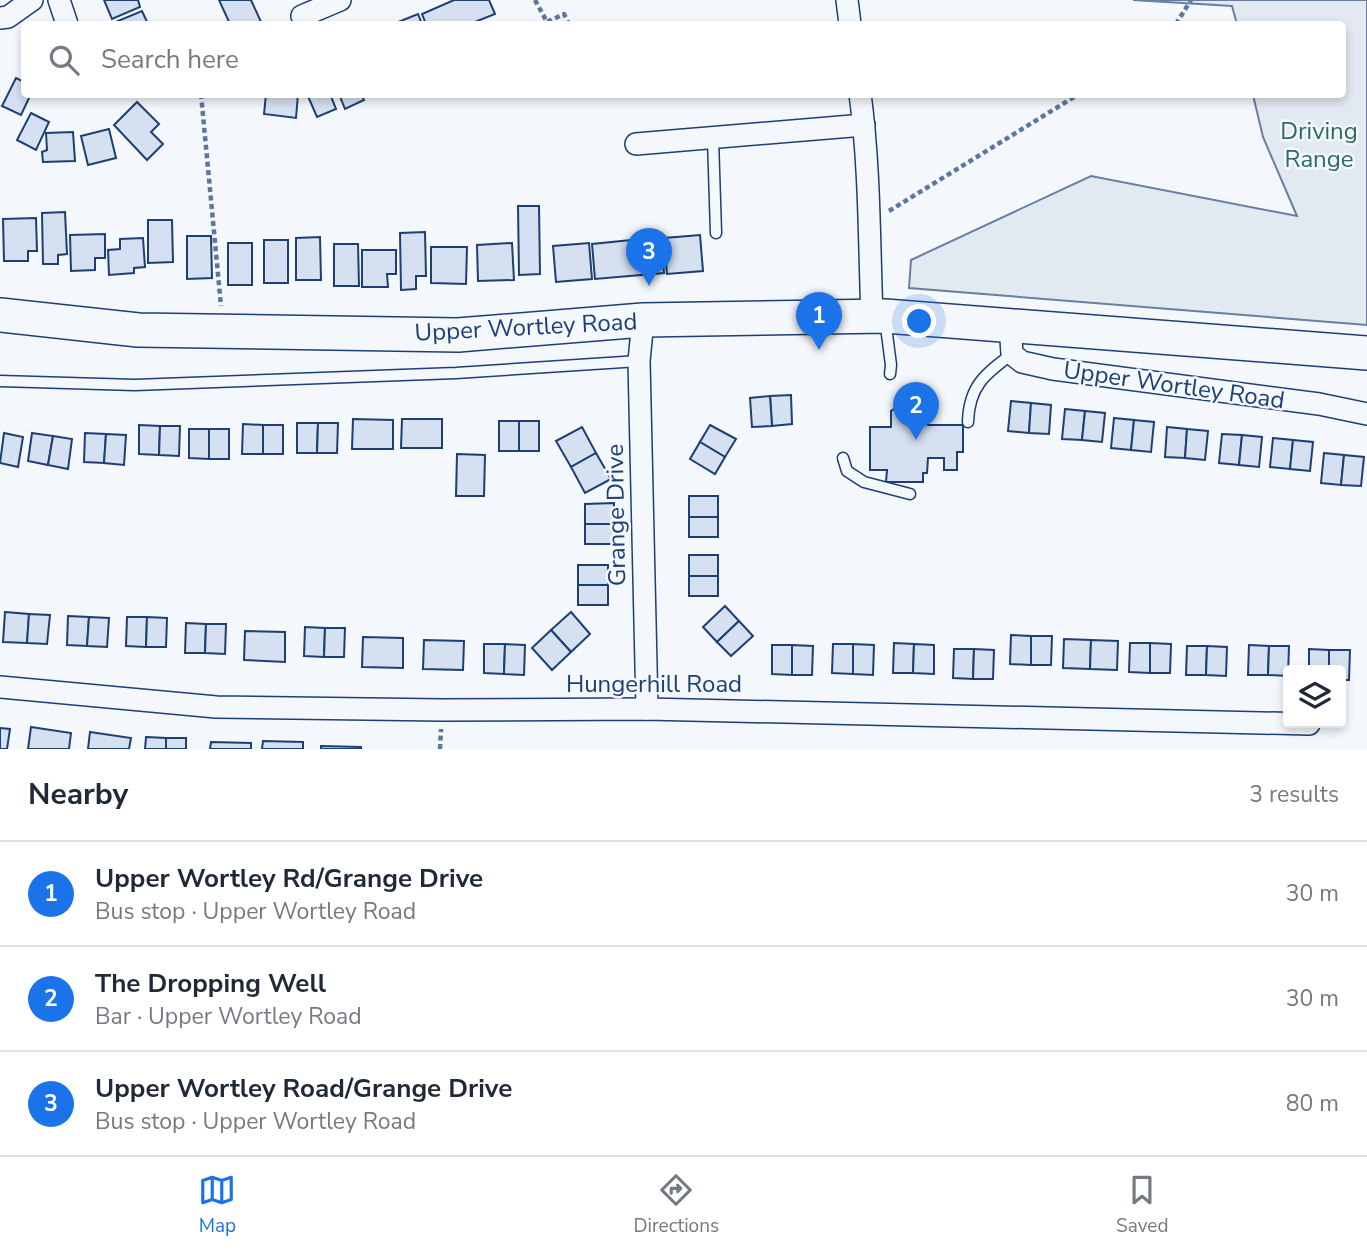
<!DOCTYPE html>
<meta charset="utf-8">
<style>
:root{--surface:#fff;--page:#f6f6f7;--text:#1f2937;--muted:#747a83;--line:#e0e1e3;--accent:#1a73e8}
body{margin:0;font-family:"Nunito Sans",sans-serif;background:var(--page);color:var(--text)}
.controls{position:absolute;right:21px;bottom:21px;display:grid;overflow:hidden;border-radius:7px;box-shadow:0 4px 10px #0003}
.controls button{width:63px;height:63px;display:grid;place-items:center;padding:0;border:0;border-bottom:2px solid var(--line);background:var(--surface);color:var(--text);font:35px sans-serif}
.you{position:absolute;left:920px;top:322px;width:24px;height:24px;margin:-18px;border:5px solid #fff;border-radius:50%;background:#1a73e8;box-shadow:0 0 0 10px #1a73e833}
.badge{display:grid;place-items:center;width:46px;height:46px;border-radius:50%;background:var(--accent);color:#fff;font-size:23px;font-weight:700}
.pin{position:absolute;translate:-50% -58px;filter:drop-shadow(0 2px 4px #0008)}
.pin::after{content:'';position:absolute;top:37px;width:24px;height:21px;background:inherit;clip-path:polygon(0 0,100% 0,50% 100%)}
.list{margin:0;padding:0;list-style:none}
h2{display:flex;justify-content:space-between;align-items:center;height:91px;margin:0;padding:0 28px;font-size:30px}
h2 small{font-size:23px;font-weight:400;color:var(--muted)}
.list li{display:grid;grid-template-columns:46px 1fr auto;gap:21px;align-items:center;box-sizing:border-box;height:105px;padding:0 28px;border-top:2px solid var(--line)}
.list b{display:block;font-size:26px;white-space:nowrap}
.list p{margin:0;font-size:23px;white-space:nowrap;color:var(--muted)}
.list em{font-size:23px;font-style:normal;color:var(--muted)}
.icon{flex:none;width:38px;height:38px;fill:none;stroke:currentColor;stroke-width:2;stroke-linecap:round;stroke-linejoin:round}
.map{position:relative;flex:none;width:1367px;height:749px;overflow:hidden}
.search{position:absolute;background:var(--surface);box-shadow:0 4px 10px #0003;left:21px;right:21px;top:21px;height:77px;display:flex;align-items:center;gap:18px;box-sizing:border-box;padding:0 24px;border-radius:7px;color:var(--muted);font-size:26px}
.sheet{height:406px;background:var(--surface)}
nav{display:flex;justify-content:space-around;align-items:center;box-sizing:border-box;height:98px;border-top:2px solid var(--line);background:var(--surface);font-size:19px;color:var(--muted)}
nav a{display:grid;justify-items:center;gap:4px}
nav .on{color:var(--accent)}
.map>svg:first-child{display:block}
.green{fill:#e3e9f0;stroke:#687fa3;stroke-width:2}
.building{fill:#d5e0f0;stroke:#1d3f73;stroke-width:2}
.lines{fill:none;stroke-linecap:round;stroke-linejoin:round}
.service-casing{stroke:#1d3f73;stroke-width:13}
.minor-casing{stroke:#1d3f73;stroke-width:24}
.primary-casing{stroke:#1d3f73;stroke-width:36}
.path{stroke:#5e769c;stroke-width:4.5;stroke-dasharray:5 3.5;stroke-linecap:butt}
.service{stroke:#f4f7fb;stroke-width:10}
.minor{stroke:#f4f7fb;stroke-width:21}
.primary{stroke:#f4f7fb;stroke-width:33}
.labels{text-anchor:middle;stroke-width:5;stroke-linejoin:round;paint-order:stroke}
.park-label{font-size:24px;fill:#2c6c60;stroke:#f4f7fb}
.street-label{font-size:24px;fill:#1d3f73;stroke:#f4f7fb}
</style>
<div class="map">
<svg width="1367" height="749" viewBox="0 0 1367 749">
<rect width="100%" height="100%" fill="#f4f7fb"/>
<!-- green -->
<path class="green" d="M1133,0H1367V325L909,288L911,260L1091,176L1297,216L1263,137L1253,95L1342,94V24H1237L1232,6Z"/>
<!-- building -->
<g class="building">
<path d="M104,0H138L140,7L112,19Z"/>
<path d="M219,0H251L262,24H230Z"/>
<path d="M454,0H489L495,14L470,24H426L422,14Z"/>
<path d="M142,11L148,24H114L113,23Z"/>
<path d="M418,14L422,24H399L398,22Z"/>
<path d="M16,78L24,82V94H31L21,115L2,106Z"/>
<path d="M266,94H298L296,118L264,114Z"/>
<path d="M307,94H330L336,109L317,117Z"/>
<path d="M339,94H361L364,100L345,109Z"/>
<path d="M137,102L159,124L151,132L163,144L147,160L114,125Z"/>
<path d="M31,113L49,122L36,150L17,140Z"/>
<path d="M109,129L116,158L88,165L81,136Z"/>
<path d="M73,132L75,161L43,162L42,152L47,150L46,133Z"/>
<path d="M518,206H539L540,274L519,275Z"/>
<path d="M65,212L67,254L58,255V264H43L42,213Z"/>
<path d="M36,218L37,251H28V261H4L3,219Z"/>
<path d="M148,220H172L173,262L148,263Z"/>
<path d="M425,232L426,276H416V289L401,290L400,233Z"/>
<path d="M105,234V258H95V270L71,271L70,235Z"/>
<path d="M700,235L703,271L667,274L664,238Z"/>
<path d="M187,236H211L212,278L187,279Z"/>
<path d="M320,237L321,280H296V238Z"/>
<path d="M661,237L664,273L595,279L592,244Z"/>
<path d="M143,238L145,267L134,268V273L109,275L108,250L120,249V239Z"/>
<rect x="264" y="240" width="24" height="43"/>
<rect x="228" y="243" width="24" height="42"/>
<path d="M512,243L514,280L478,281L477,245Z"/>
<path d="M589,243L592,279L556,282L553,246Z"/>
<path d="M334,244H358L359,286H334Z"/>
<path d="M431,247H467L466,284L431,283Z"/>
<path d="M362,250H396V274H387L388,287H362Z"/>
<path d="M791,395L792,424L772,426L770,396Z"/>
<path d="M770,396L772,426L752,427L750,398Z"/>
<path d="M1011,401L1031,403L1029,433L1008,431Z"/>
<path d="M1031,403L1051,405L1049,434L1029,433Z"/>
<path d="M897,407H922L928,412V425H963V452H957V470H944V458H928L927,473H923V482H886L887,470H870V427H891V411Z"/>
<path d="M1065,409L1085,411L1082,440L1062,439Z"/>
<path d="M1085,411L1105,413L1102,442L1082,440Z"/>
<path d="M1114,418L1134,420L1131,450L1111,448Z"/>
<path d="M353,419L393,420V449H352Z"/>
<path d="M402,419H442V448H401Z"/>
<path d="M1134,420L1154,422L1151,452L1131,450Z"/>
<rect x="499" y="421" width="20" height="30"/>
<rect x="519" y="421" width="20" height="30"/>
<path d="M297,423H318L317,453H297Z"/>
<path d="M318,423H338L337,453H317Z"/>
<path d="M243,424L263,425V454H242Z"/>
<path d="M139,425L160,426L159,455L139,454Z"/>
<rect x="263" y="425" width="20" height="29"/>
<path d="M710,425L736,439L725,457L700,442Z"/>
<path d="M160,426H180L179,456L159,455Z"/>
<path d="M582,427L596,453L571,467L556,441Z"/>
<path d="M1167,427L1187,429L1185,458L1165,457Z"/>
<path d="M189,429H209V459L189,458Z"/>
<rect x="209" y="429" width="20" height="30"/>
<path d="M1187,429L1208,431L1205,460L1185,458Z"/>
<path d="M4,433L23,437L18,467L0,463Z"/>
<path d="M32,433L53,436L48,465L28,461Z"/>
<path d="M85,433L106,434L104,463L84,462Z"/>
<path d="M106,434L126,435L124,465L104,463Z"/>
<path d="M1222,434L1242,435L1239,465L1219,463Z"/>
<path d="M1242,435L1262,437L1259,467L1239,465Z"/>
<path d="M53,436L72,439L68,469L48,465Z"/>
<path d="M1273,438L1293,440L1290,469L1270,467Z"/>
<path d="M1293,440L1313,442L1310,471L1290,469Z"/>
<path d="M700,442L725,457L715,474L690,459Z"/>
<path d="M596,453L611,479L585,493L571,467Z"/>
<path d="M1324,453L1344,455L1341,485L1321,483Z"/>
<path d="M457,454L485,455L484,496H456Z"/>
<path d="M1344,455L1364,457L1361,486L1341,485Z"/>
<rect x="689" y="496" width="29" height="21"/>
<path d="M614,503V524H585V504Z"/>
<rect x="689" y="517" width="29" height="20"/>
<rect x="585" y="524" width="29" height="20"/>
<rect x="689" y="555" width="29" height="21"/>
<rect x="578" y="565" width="30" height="20"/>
<rect x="689" y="576" width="29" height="20"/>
<rect x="578" y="585" width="30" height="20"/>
<path d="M725,606L739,621L717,642L703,627Z"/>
<path d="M5,612L29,614L27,643L3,642Z"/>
<path d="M571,612L590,634L571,652L551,630Z"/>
<path d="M29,614L50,615L47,644L27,643Z"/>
<path d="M68,616L89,617L87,646L67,645Z"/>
<path d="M89,617L109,618L107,647L87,646Z"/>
<path d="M127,617H147L146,647L126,646Z"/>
<path d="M147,617L167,618L166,647H146Z"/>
<path d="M739,621L753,636L731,656L717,642Z"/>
<path d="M186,623L206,624L205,653H185Z"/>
<path d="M206,624H226L225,654L205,653Z"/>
<path d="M305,627L325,628L324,657L304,656Z"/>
<path d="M325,628H345L344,657H324Z"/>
<path d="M551,630L571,652L552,670L532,648Z"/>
<path d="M245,631L285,632V662L244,660Z"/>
<path d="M1011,635L1031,636V665L1010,664Z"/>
<path d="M1031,636H1052L1051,665H1031Z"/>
<path d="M363,637L403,638V668L362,667Z"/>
<path d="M1064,639L1091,640L1090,669L1063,668Z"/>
<path d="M424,640L464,641L463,670L423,669Z"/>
<path d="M1091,640L1118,641L1117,670L1090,669Z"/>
<path d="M894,643L914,644L913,673H893Z"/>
<path d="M1130,643H1150V673L1129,672Z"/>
<path d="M1150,643L1171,644L1170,673H1150Z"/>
<path d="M484,644H505L504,674L484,673Z"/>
<path d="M505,644L525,645L524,675L504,674Z"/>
<path d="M833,644H853V674L832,673Z"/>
<path d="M853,644L874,645L873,675L853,674Z"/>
<path d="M914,644L934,645V674L913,673Z"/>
<path d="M772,645H792V675L772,674Z"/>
<path d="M792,645L813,646L812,675H792Z"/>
<path d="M1249,645L1269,646L1268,675H1248Z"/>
<path d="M1187,646H1207L1206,675H1186Z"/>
<path d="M1207,646L1227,647L1226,676L1206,675Z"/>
<path d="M1269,646H1289L1288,676L1268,675Z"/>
<path d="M954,649H974L973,679L953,678Z"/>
<path d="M974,649L994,650L993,679H973Z"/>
<path d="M1309,649L1329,650V670H1309Z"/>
<path d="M1329,650H1350L1349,680H1341V670H1329Z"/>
<path d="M31,727L71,733L69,749H28Z"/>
<path d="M0,728L10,729L7,749H0Z"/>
<path d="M90,732L131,738L129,749H88Z"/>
<path d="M146,737L166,738V749H145Z"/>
<rect x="166" y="738" width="20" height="11"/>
<path d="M263,741L303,742V749H262Z"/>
<path d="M211,742L251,743V749H210Z"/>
<path d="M321,746L361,747V749H321Z"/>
</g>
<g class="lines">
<!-- service casing -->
<g class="service-casing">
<g id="service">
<path d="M713,139L716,233"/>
<path d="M885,319L891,365L890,374"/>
<path d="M0,381L135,385L456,373L639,361"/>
<path d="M968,422C969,386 985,374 1012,354"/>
<path d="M843,458L847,471L864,482L910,494"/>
</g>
</g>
<!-- minor casing -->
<g class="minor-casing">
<g id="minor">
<path d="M59,0L67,24"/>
<path d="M847,0L850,24"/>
<path d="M302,16L340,0"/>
<path d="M0,18L8,17L32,0"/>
<path d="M860,94C870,168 869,242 872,316"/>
<path d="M636,144L864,125"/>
<path d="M643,320L639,361L647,709"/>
<path d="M1010,325L1012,354L1022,362L1053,369L1319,404L1367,414"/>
<path d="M0,687L216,707L442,710L647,709L1309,724"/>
</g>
</g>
<!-- primary casing -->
<g class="primary-casing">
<path id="primary" d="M0,315L138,330L458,335L643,320L885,316L1367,353"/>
</g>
<!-- path -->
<g class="path">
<path d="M535,0L547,22L564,14L569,24"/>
<path d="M1176,24L1191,0"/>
<path d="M201,94L221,306"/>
<path d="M889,211L1079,94"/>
<path d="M440,749L441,729"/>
</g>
<!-- service -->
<use href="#service" class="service"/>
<!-- minor -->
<use href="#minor" class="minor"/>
<!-- primary -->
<use href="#primary" class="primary"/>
</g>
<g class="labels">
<!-- park labels -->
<g class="park-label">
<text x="1319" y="139">Driving<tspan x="1319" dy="28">Range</tspan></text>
</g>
<!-- street labels -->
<g class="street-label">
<text transform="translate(526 327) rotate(-3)" y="8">Upper Wortley Road</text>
<text transform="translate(1174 385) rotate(8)" y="8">Upper Wortley Road</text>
<text transform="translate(616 515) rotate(-91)" y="8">Grange Drive</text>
<text x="654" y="692">Hungerhill Road</text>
</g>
</g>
</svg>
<div class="controls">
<button><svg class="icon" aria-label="layers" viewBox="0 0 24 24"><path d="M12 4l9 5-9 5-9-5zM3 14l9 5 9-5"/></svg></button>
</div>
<div class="you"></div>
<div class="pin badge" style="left:819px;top:350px">1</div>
<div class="pin badge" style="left:916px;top:440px">2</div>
<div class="pin badge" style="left:649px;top:286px">3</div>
<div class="search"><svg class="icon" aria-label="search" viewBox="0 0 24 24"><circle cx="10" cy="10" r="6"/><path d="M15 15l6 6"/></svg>Search here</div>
</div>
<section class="sheet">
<h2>Nearby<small>3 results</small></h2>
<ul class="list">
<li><span class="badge">1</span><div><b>Upper Wortley Rd/Grange Drive</b><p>Bus stop · Upper Wortley Road</p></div><em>30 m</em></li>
<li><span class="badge">2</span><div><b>The Dropping Well</b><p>Bar · Upper Wortley Road</p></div><em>30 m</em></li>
<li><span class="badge">3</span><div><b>Upper Wortley Road/Grange Drive</b><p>Bus stop · Upper Wortley Road</p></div><em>80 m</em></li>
</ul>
</section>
<nav>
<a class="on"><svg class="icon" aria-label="map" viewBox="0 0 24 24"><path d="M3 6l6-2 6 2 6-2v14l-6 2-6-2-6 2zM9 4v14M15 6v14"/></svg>Map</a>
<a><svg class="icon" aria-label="directions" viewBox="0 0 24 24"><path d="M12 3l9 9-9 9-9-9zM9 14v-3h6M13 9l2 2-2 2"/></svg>Directions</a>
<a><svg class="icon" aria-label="saved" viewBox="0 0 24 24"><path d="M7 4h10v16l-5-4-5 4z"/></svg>Saved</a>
</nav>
